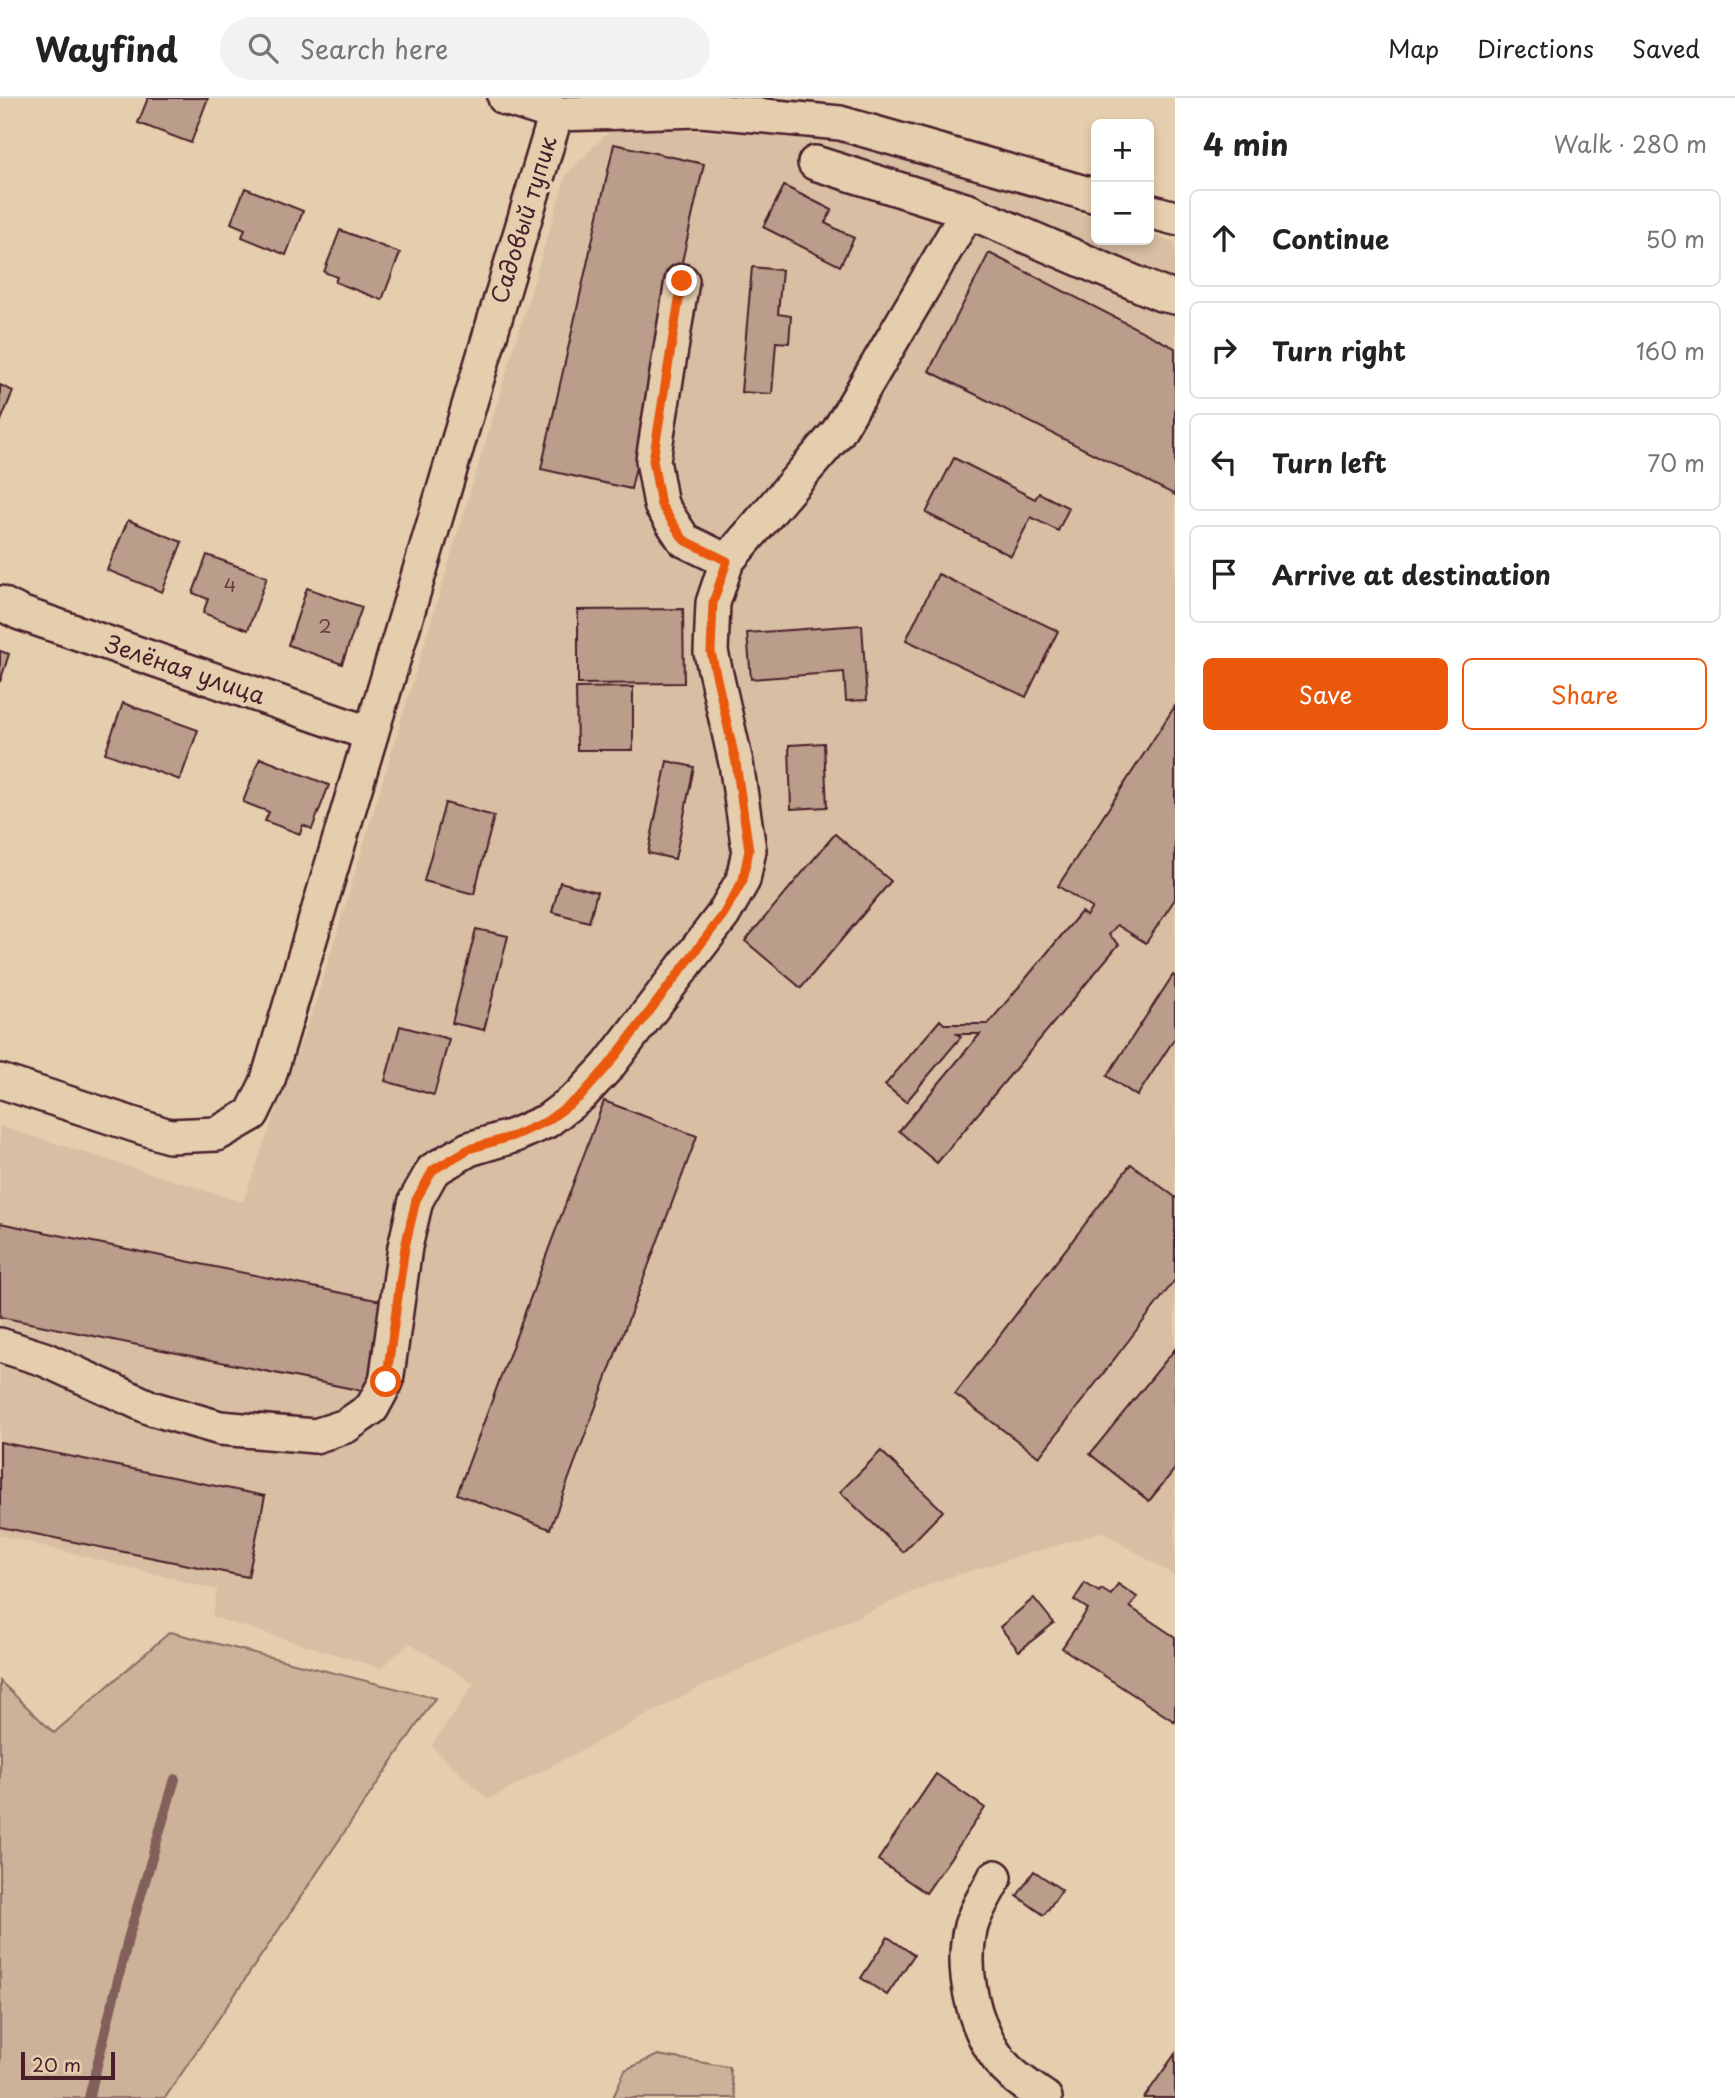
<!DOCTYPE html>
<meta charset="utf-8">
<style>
:root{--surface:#fff;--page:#f2f2f2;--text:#222;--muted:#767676;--line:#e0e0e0;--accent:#ea580c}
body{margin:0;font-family:"Playpen Sans",sans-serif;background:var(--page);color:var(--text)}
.controls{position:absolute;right:21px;top:21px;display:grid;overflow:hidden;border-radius:10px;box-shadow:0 4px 10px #0003}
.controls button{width:63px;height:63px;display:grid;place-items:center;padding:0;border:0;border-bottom:2px solid var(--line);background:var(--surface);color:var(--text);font:35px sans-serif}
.scale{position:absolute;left:21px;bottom:18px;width:94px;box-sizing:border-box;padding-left:7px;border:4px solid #4a1f2b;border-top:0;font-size:19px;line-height:24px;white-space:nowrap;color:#4a1f2b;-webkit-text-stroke:5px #e5ceae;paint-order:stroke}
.stop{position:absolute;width:21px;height:21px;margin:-16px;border:5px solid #ea580c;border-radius:50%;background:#fff}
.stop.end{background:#ea580c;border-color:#fff;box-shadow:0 2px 7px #0008}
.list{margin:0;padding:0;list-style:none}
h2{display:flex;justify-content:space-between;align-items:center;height:91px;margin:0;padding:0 28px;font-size:30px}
h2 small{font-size:23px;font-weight:400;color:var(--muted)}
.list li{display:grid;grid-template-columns:46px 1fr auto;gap:21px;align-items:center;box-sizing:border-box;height:98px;margin:0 14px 14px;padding:0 14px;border:2px solid var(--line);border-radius:10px}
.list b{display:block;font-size:26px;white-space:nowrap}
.list em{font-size:23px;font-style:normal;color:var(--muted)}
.actions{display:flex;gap:14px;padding:21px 28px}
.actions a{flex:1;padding:16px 0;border:2px solid var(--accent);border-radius:10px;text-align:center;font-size:24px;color:var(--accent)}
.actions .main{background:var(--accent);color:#fff}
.icon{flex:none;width:38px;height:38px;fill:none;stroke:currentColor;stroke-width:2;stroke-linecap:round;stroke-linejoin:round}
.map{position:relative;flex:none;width:1175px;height:2000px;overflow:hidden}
header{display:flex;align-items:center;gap:42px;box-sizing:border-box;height:98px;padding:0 35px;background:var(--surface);border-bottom:2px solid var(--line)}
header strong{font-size:33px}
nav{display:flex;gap:38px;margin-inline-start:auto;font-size:24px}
.search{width:490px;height:63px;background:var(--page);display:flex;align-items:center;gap:18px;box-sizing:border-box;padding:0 24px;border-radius:38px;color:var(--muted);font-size:26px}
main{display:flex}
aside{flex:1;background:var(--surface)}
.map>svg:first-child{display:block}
.built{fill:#d8bfa3}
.green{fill:#ccb299;stroke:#8b6862;stroke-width:2}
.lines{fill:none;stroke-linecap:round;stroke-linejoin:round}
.stream{stroke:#825f5a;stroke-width:10}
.building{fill:#ba9d8a;stroke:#4a1f2b;stroke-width:2}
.minor-casing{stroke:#4a1f2b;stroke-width:38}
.minor{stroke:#e5ceae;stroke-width:33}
.route{stroke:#ea580c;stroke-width:9}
.labels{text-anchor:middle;stroke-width:7;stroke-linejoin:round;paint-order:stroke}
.number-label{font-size:19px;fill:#663e43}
.street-label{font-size:23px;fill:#4a1f2b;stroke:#e5ceae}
</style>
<header>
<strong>Wayfind</strong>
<div class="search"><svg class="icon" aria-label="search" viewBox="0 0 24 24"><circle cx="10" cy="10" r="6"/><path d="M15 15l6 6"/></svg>Search here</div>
<nav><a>Map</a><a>Directions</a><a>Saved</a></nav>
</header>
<main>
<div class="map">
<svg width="1175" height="2000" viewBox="0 0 1175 2000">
<rect width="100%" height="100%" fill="#e5ceae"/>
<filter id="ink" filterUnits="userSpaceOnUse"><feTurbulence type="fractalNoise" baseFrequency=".0143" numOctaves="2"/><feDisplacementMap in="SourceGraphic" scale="14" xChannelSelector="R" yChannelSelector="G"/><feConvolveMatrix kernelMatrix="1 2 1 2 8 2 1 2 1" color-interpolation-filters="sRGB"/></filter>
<g filter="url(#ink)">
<!-- built -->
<path class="built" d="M613,29L839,40L1096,120V142H1149V136L1175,144V1478L1102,1434L940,1482L700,1589L488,1702L431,1648L474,1586L410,1545L381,1570L212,1519L217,1492L0,1437V1028L243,1104L317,900L566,77Z"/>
<!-- green -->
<g class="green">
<path d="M170,1534L435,1600L165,2000H0V1583L54,1635Z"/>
<path d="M658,1957L729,1969L736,2000H613L625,1972Z"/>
</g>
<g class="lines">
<!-- stream -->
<path class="stream" d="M89,2000L128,1841L175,1681"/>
</g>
<!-- building -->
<g class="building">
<path d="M148,0H208L191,45L138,25Z"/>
<path d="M614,46L704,66L631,391L541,371Z"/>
<path d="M784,88L832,112L825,125L854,140L840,168L763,129Z"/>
<path d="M245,90L303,113L286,157L242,139L245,131L231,125Z"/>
<path d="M340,132L400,155L382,202L335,184L337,179L324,174Z"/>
<path d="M989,155L1175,250V397L929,273Z"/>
<path d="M752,169L782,172L778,216L791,218L789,245L776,244L772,296L741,294Z"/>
<path d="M0,287L13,293L0,325Z"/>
<path d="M954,360L1035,401L1039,395L1069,410L1058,433L1031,419L1011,458L926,415Z"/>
<path d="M128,422L182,444L162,494L107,472Z"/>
<path d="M207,457L267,479L248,532L203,515L208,501L193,495Z"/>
<path d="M938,476L1058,533L1026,599L906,542Z"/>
<path d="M307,490L362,509L342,566L288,547Z"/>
<path d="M683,511L684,585L578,586V512Z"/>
<path d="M862,527L867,602L846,603L844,574L751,581L747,535Z"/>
<path d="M0,553L9,556L0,584Z"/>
<path d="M633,589V652H577L576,590Z"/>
<path d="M123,605L198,632L180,682L105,655Z"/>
<path d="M1175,608V801L1146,845L1117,827L1109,837L1119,846L937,1065L899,1033L980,936H957L961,939L906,1004L885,987L940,922L944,926H988L1081,814L1086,818L1092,810L1058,788Z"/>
<path d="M824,645L827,709L791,711L789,647Z"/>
<path d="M260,660L329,687L312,731L303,727L300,736L265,723L269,714L243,704Z"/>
<path d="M667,663L694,669L675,761L648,755Z"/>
<path d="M445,705L494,718L474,796L424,783Z"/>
<path d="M835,736L891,783L801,890L745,843Z"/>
<path d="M560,784L597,794L589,824L552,814Z"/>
<path d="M476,831L508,838L484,932L452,925Z"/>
<path d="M1173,877L1175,879V940L1137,998L1107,978Z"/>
<path d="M400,928L449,941L434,997L385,983Z"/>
<path d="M604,1003L697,1038L550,1431L457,1396Z"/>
<path d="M1131,1066L1175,1099V1182L1039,1359L955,1296Z"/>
<path d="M0,1125L386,1204L368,1294L0,1219Z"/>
<path d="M1175,1251V1371L1149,1403L1090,1356Z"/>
<path d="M0,1344L265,1398L248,1479L0,1429Z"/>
<path d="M881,1353L943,1413L903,1454L840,1394Z"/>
<path d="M1085,1485L1099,1494L1101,1491L1111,1497L1118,1486L1137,1499L1130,1509L1175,1539V1624L1062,1550L1088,1511L1074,1502Z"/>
<path d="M1034,1500L1054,1525L1019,1553L1000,1529Z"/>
<path d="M936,1676L985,1710L926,1795L878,1762Z"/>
<path d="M1034,1773L1062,1792L1044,1817L1017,1798Z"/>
<path d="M888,1839L914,1857L887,1897L861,1880Z"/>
<path d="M1175,1956V2000H1144Z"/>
</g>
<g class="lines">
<!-- minor casing -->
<g class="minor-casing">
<g id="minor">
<path d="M505,0L556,16"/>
<path d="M815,65L968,113L1161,196L1175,199"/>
<path d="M1149,113L1175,120"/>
<path d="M682,183L653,362L661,407L684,442L727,463"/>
<path d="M0,505L20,515L371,636"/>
<path d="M0,983L169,1038L217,1036L252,1016L267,985L556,16L701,12L840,25L1096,98"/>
<path d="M0,1247L44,1261L151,1310L220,1330L315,1338L346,1328L372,1310L386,1284L405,1149L416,1102L433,1072L469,1051L513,1038L547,1023L581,997L608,968L723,817L743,782L749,752L736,665L711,554L713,505L727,463L838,334L968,113"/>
<path d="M995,1779C987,1795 976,1811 971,1828C960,1871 973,1927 999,1962C1010,1977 1029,1989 1045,2000"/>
</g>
</g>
<!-- minor -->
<use href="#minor" class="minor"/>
</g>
</g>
<g class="lines" filter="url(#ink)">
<!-- route -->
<path class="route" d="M386,1284L405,1149L416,1102L433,1072L469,1051L513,1038L547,1023L581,998L608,968L723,817L743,782L749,752L736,665L711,554L713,505L727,463L684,442L661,407L653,362L682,183"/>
</g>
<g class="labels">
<!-- number labels -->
<g class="number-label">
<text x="230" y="494">4</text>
<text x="325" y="535">2</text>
</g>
<!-- street labels -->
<g class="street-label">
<text transform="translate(524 122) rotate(-73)" y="8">Садовый тупик</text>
<text transform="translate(185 572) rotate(19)" y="8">Зелёная улица</text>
</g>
</g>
</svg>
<div class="controls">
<button>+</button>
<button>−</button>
</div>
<div class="scale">20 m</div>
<div class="stop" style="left:386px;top:1284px"></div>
<div class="stop end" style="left:682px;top:183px"></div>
</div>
<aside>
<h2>4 min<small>Walk · 280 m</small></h2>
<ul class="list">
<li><svg class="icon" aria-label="ahead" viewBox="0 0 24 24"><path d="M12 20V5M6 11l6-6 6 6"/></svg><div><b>Continue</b></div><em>50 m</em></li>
<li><svg class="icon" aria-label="right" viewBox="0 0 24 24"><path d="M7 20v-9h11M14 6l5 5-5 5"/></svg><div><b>Turn right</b></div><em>160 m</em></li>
<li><svg class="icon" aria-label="left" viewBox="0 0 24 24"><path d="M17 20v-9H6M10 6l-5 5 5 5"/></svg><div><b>Turn left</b></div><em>70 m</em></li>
<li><svg class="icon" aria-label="arrive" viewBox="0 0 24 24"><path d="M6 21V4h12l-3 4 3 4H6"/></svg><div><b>Arrive at destination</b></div></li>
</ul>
<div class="actions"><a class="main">Save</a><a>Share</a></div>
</aside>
</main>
